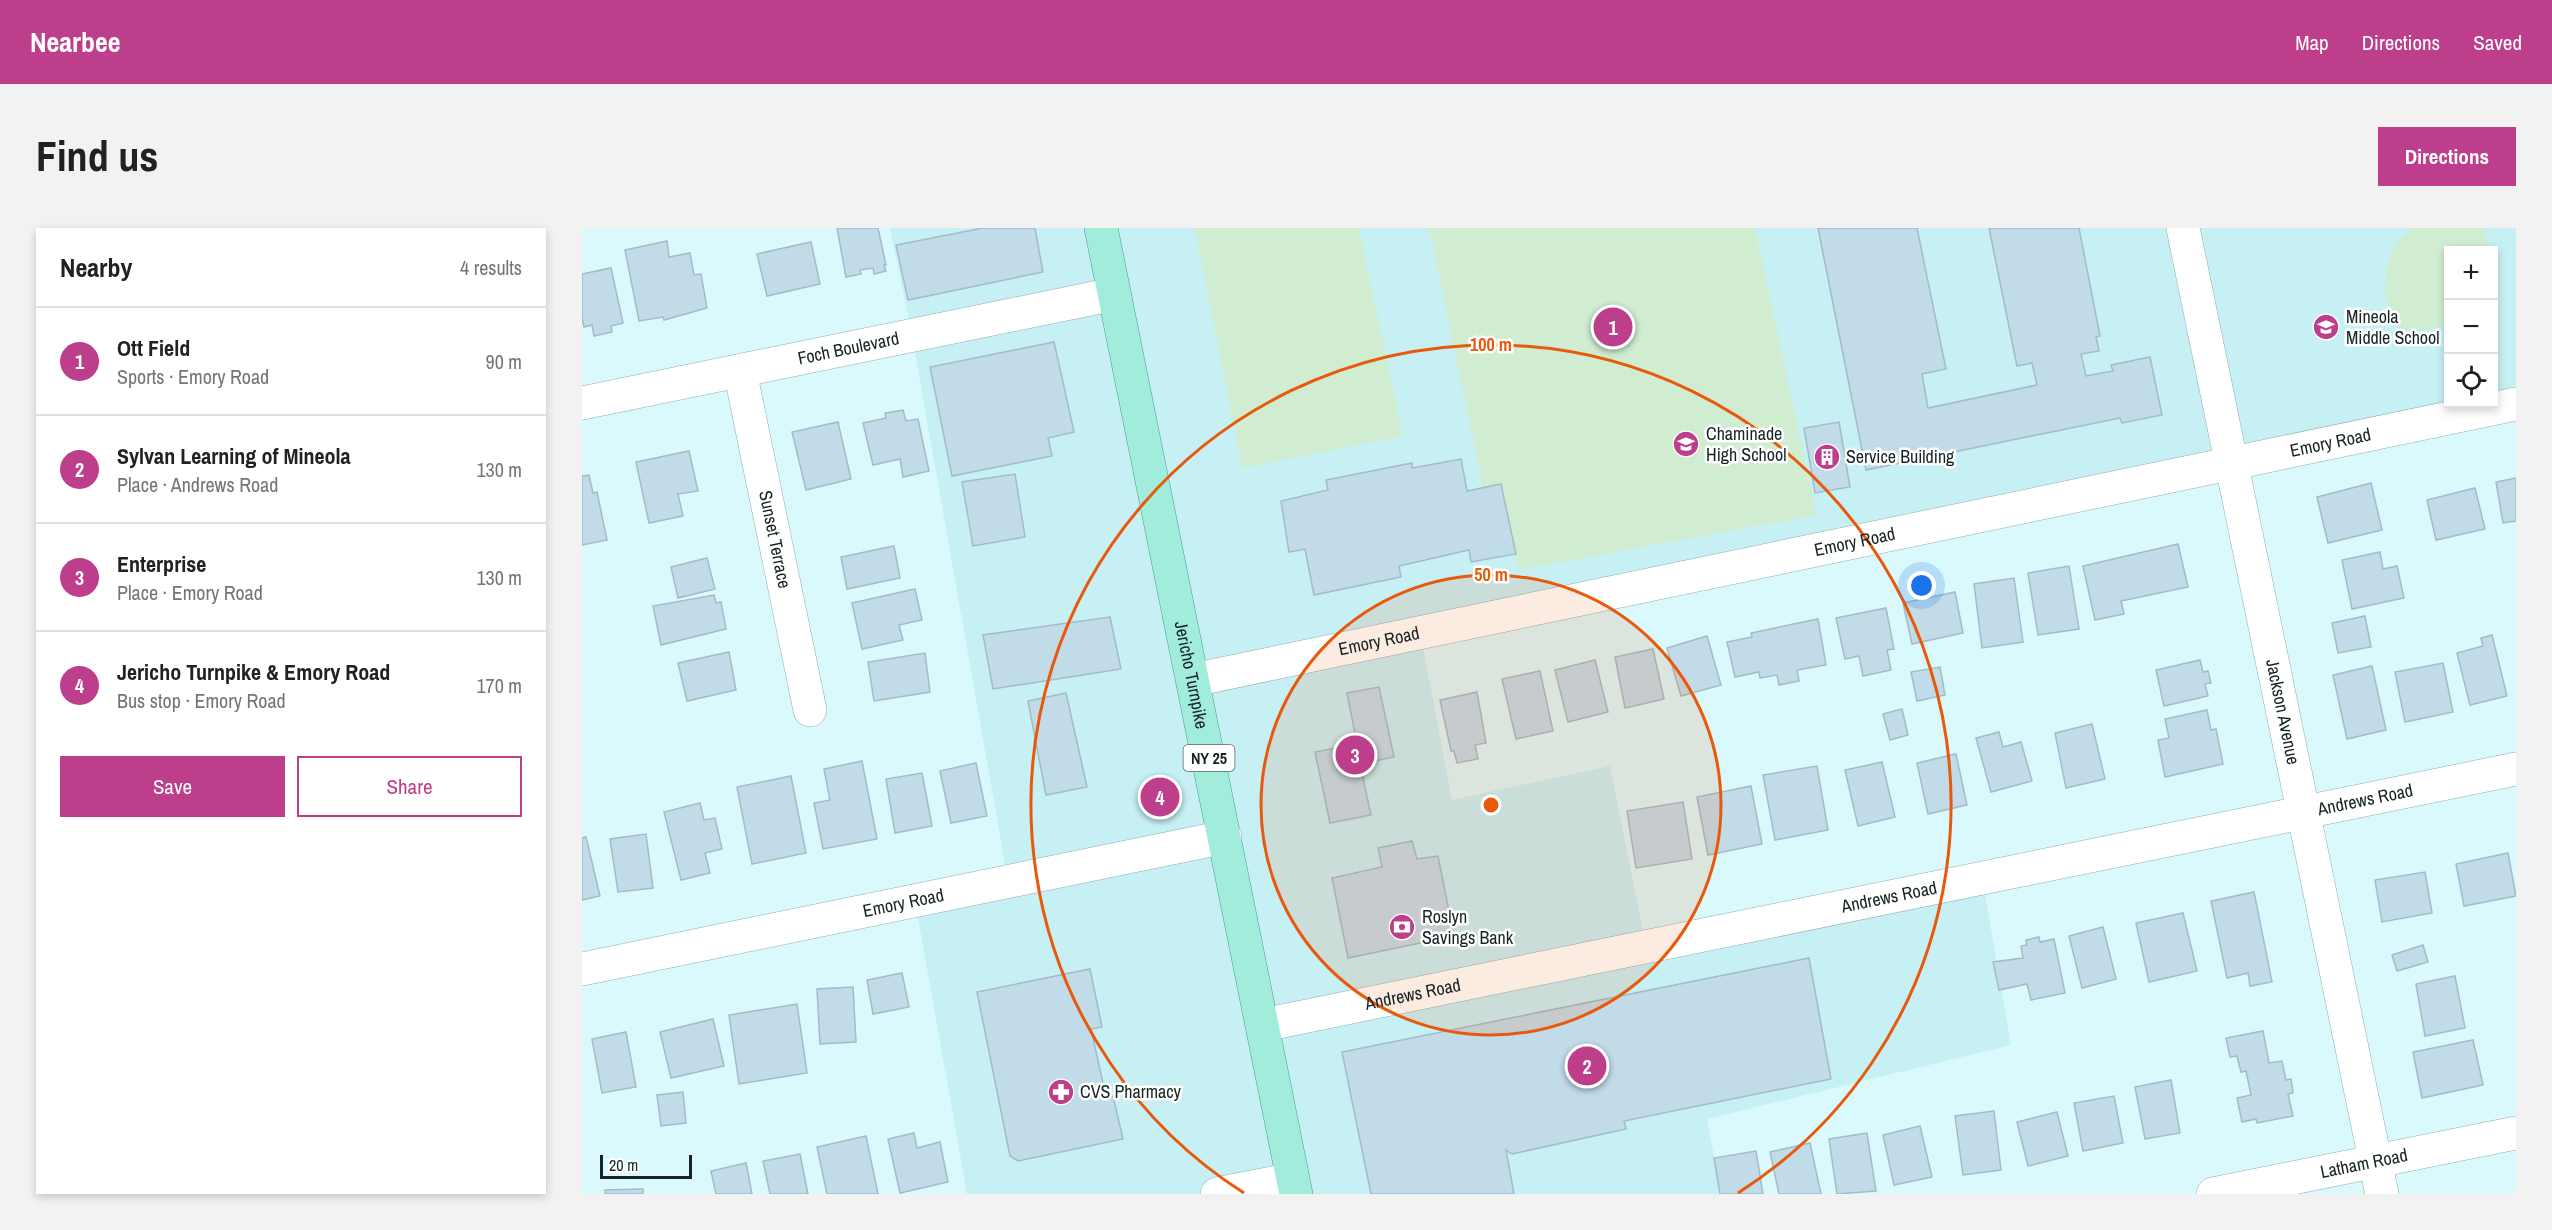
<!DOCTYPE html>
<meta charset="utf-8">
<style>
:root{--surface:#fff;--page:#f2f2f2;--text:#202124;--muted:#757577;--line:#e0e0e0;--accent:#bd3e8b}
body{margin:0;font-family:"Archivo Narrow",sans-serif;background:var(--page);color:var(--text)}
.controls{position:absolute;right:18px;top:18px;display:grid;overflow:hidden;border-radius:0px;box-shadow:0 3px 9px #0003}
.controls button{width:54px;height:54px;display:grid;place-items:center;padding:0;border:0;border-bottom:2px solid var(--line);background:var(--surface);color:var(--text);font:30px sans-serif}
.scale{position:absolute;left:18px;bottom:15px;width:92px;box-sizing:border-box;padding-left:6px;border:3px solid #172324;border-top:0;font-size:16px;line-height:21px;white-space:nowrap;color:#172324;-webkit-text-stroke:4px #fff;paint-order:stroke}
.you{position:absolute;left:1340px;top:358px;width:21px;height:21px;margin:-15px;border:4px solid #fff;border-radius:50%;background:#1a73e8;box-shadow:0 0 0 9px #1a73e833}
.badge{display:grid;place-items:center;width:39px;height:39px;border-radius:50%;background:var(--accent);color:#fff;font-size:20px;font-weight:700}
.pin{position:absolute;translate:-50% -50%;border:3px solid #fff;box-shadow:0 2px 6px #0006}
.list{margin:0;padding:0;list-style:none}
h2{display:flex;justify-content:space-between;align-items:center;height:78px;margin:0;padding:0 24px;font-size:26px}
h2 small{font-size:20px;font-weight:400;color:var(--muted)}
.list li{display:grid;grid-template-columns:39px 1fr auto;gap:18px;align-items:center;box-sizing:border-box;height:108px;padding:0 24px;border-top:2px solid var(--line)}
.list b{display:block;font-size:22px;white-space:nowrap}
.list p{margin:0;font-size:20px;white-space:nowrap;color:var(--muted)}
.list em{font-size:20px;font-style:normal;color:var(--muted)}
.actions{display:flex;gap:12px;padding:18px 24px}
.actions a{flex:1;padding:14px 0;border:2px solid var(--accent);border-radius:0px;text-align:center;font-size:21px;color:var(--accent)}
.actions .main{background:var(--accent);color:#fff}
.icon{flex:none;width:33px;height:33px;fill:none;stroke:currentColor;stroke-width:2;stroke-linecap:round;stroke-linejoin:round}
.map{position:relative;flex:none;width:1934px;height:966px;overflow:hidden;border-radius:0px}
header{display:flex;align-items:center;gap:36px;box-sizing:border-box;height:84px;padding:0 30px;background:var(--accent);color:#fff}
header strong{font-size:28px}
nav{display:flex;gap:33px;margin-inline-start:auto;font-size:21px}
.intro{display:flex;align-items:center;justify-content:space-between;box-sizing:border-box;height:144px;padding:0 36px}
h1{margin:0;font-size:42px}
.button{padding:15px 27px;border-radius:0px;background:var(--accent);color:#fff;font-size:21px;font-weight:700}
main{display:flex;gap:36px;padding:0 36px}
aside{flex:1;background:var(--surface);border-radius:0px;box-shadow:0 3px 9px #0003}
.map>svg:first-child{display:block}
.built{fill:#c7f0f5;fill-rule:evenodd}
.green{fill:#d0edd2}
.building{fill:#c2dbe9;stroke:#a3bbc8;stroke-width:1.5}
.lines{fill:none;stroke-linecap:round;stroke-linejoin:round}
.street-casing{stroke:#8fadb0;stroke-width:34}
.primary-casing{stroke:#489d8b;stroke-width:34}
.street{stroke:#fff;stroke-width:33}
.primary{stroke:#a1ecda;stroke-width:33}
.ring{fill:none;stroke:#e8590c;stroke-width:3}
.labels{text-anchor:middle;stroke-width:5;stroke-linejoin:round;paint-order:stroke}
.shield{fill:#fff;stroke:#5d6566;stroke-width:1.5}
.shield-label{font-size:16px;font-weight:bold;fill:#172324}
.poi-label{font-size:18px;fill:#172324;stroke:#fff;text-anchor:start}
.street-label{font-size:18px;fill:#172324;stroke:#fff}
.centre{fill:#e8590c;stroke:#fff;stroke-width:3}
.ring-label{font-size:18px;text-anchor:middle;font-weight:bold;fill:#e8590c;stroke:#fff;stroke-width:5;stroke-linejoin:round;paint-order:stroke}
</style>
<header>
<strong>Nearbee</strong>
<nav><a>Map</a><a>Directions</a><a>Saved</a></nav>
</header>
<div class="intro"><h1>Find us</h1><a class="button">Directions</a></div>
<main>
<aside>
<h2>Nearby<small>4 results</small></h2>
<ul class="list">
<li><span class="badge">1</span><div><b>Ott Field</b><p>Sports · Emory Road</p></div><em>90 m</em></li>
<li><span class="badge">2</span><div><b>Sylvan Learning of Mineola</b><p>Place · Andrews Road</p></div><em>130 m</em></li>
<li><span class="badge">3</span><div><b>Enterprise</b><p>Place · Emory Road</p></div><em>130 m</em></li>
<li><span class="badge">4</span><div><b>Jericho Turnpike &amp; Emory Road</b><p>Bus stop · Emory Road</p></div><em>170 m</em></li>
</ul>
<div class="actions"><a class="main">Save</a><a>Share</a></div>
</aside>
<div class="map">
<svg width="1934" height="966" viewBox="0 0 1934 966">
<rect width="100%" height="100%" fill="#daf9fc"/>
<!-- built -->
<path class="built" d="M308,0H1934V176L838,404L870,572L1028,538L1064,718L1400,649L1429,817L1125,891L1139,966H385L333,673L426,653L330,108ZM1866,22H1912V176H1866Z"/>
<!-- green -->
<g class="green">
<path d="M613,0H777L821,208L660,240Z"/>
<path d="M847,0H1173L1235,287L936,342L919,256L901,260Z"/>
<path d="M1831,0H1903L1907,22H1866V97L1828,105L1812,93L1803,66L1804,40L1813,16Z"/>
</g>
<!-- building -->
<g class="building">
<path d="M255,0H296L304,37H302L304,43L292,46L291,40L278,42L279,46L264,49Z"/>
<path d="M401,0H453L461,44L326,72L314,17Z"/>
<path d="M1236,0H1335L1364,141L1340,146L1346,180L1455,157L1450,135L1435,138L1407,0H1497L1518,108L1514,109L1517,123L1499,126L1504,148L1531,143L1529,137L1568,129L1580,187L1540,195L1538,190L1284,242Z"/>
<path d="M85,13L87,29L108,25L112,47L119,46L125,80L82,92L81,89L57,93L43,22Z"/>
<path d="M229,14L238,56L185,68L175,26Z"/>
<path d="M29,40L41,95L29,98L30,104L12,108L10,97L2,99L0,90V46Z"/>
<path d="M472,114L492,204L466,210L470,228L370,248L348,139Z"/>
<path d="M321,182L324,193L336,191L347,243L321,249L318,231L291,237L281,195L304,190L303,185Z"/>
<path d="M256,194L269,251L224,262L210,204Z"/>
<path d="M1257,194L1268,259L1233,265L1222,200Z"/>
<path d="M107,223L116,263L96,266L101,288L67,295L54,234Z"/>
<path d="M879,231L885,263L919,256L934,326L889,334L887,322L817,338L819,349L732,367L723,321L707,324L699,273L746,262L744,252L830,235V240Z"/>
<path d="M433,246L443,309L391,318L380,254Z"/>
<path d="M7,247L11,265L15,264L25,312L0,317V248Z"/>
<path d="M1934,250V293L1921,295L1914,254Z"/>
<path d="M1789,255L1800,302L1746,315L1735,269Z"/>
<path d="M1893,260L1903,301L1854,312L1845,272Z"/>
<path d="M1596,316L1606,359L1539,373L1542,386L1513,392L1501,338Z"/>
<path d="M312,318L318,350L265,361L259,329Z"/>
<path d="M1798,324L1801,341L1815,338L1822,370L1770,381L1760,332Z"/>
<path d="M125,330L133,361L96,370L89,339Z"/>
<path d="M1487,338L1497,401L1456,407L1446,345Z"/>
<path d="M1432,350L1441,414L1400,420L1392,356Z"/>
<path d="M333,361L340,392L317,397L321,412L280,421L270,375Z"/>
<path d="M1373,364L1381,405L1330,416L1321,375Z"/>
<path d="M132,367L134,375L139,374L144,401L79,417L71,378Z"/>
<path d="M1304,380L1312,421L1305,422L1309,442L1281,448L1277,428L1263,431L1254,390Z"/>
<path d="M1783,388L1789,419L1756,425L1750,395Z"/>
<path d="M528,389L539,441L411,461L401,407Z"/>
<path d="M1236,391L1244,437L1215,442L1217,453L1197,457L1195,447L1178,450L1177,444L1153,449L1145,414L1170,409L1169,405Z"/>
<path d="M1910,407L1925,468L1888,477L1875,425L1901,418L1899,410Z"/>
<path d="M1125,408L1139,457L1099,468L1085,420Z"/>
<path d="M1071,421L1082,471L1043,480L1033,429Z"/>
<path d="M147,424L154,462L105,473L96,435Z"/>
<path d="M343,425L348,464L292,473L286,434Z"/>
<path d="M1013,432L1026,484L986,494L973,442Z"/>
<path d="M1618,432L1621,444L1626,443L1629,455L1623,456L1626,468L1582,478L1574,442Z"/>
<path d="M1861,435L1871,484L1823,494L1813,444Z"/>
<path d="M1790,438L1804,502L1765,511L1751,447Z"/>
<path d="M1358,439L1363,467L1335,473L1329,444Z"/>
<path d="M958,443L971,503L934,511L920,451Z"/>
<path d="M797,459L812,529L778,536L789,587L748,595L733,524L775,516L765,465Z"/>
<path d="M895,464L904,515L893,517L896,531L875,535L872,523H869L858,472Z"/>
<path d="M484,465L505,559L464,567L446,473Z"/>
<path d="M1320,481L1326,507L1308,512L1301,486Z"/>
<path d="M1625,482L1629,502L1634,501L1641,536L1583,549L1576,512L1587,510L1583,491Z"/>
<path d="M1510,496L1523,551L1484,560L1473,505Z"/>
<path d="M1417,504L1421,519L1439,514L1450,553L1409,564L1394,510Z"/>
<path d="M1374,526L1385,577L1346,586L1335,535Z"/>
<path d="M280,533L295,611L241,621L232,575L248,572L242,541Z"/>
<path d="M1300,534L1313,589L1276,598L1263,542Z"/>
<path d="M394,535L405,588L369,595L358,543Z"/>
<path d="M1235,538L1246,602L1193,612L1181,547Z"/>
<path d="M340,545L350,598L313,605L304,551Z"/>
<path d="M209,548L224,625L170,636L155,559Z"/>
<path d="M1169,558L1180,616L1126,627L1115,569Z"/>
<path d="M1101,574L1110,631L1054,640L1045,583Z"/>
<path d="M118,575L122,592L133,590L140,621L123,625L128,645L99,652L82,584Z"/>
<path d="M64,606L71,660L36,664L28,611Z"/>
<path d="M4,609L18,668L0,672V610Z"/>
<path d="M830,613L835,631L856,628L872,708L766,730L750,650L800,639L796,620Z"/>
<path d="M1926,625L1934,668L1882,678L1874,636Z"/>
<path d="M1843,644L1850,685L1800,694L1793,652Z"/>
<path d="M1672,664L1690,754L1668,758L1666,745L1645,750L1629,673Z"/>
<path d="M1601,685L1615,743L1567,754L1554,695Z"/>
<path d="M1521,699L1534,751L1500,760L1487,708Z"/>
<path d="M1457,709L1458,714L1472,711L1483,765L1449,772L1445,756L1417,762L1411,734L1441,730L1439,718L1445,717L1444,712Z"/>
<path d="M1841,717L1846,734L1815,743L1810,727Z"/>
<path d="M1227,730L1249,851L1042,893L1044,901L930,926L924,922L932,966H789L760,824Z"/>
<path d="M508,741L520,799L509,801L524,869L531,868L541,911L436,933L428,928L395,764Z"/>
<path d="M320,745L327,779L291,786L285,752Z"/>
<path d="M1873,748L1883,800L1843,808L1834,756Z"/>
<path d="M271,759L274,814L238,816L235,761Z"/>
<path d="M215,776L225,845L157,856L147,787Z"/>
<path d="M131,791L142,838L89,850L78,804Z"/>
<path d="M1681,803L1687,835L1700,833L1704,852L1709,851L1711,865L1706,866L1711,888L1675,895L1674,891L1660,894L1655,870L1669,867L1664,843L1659,844L1655,828L1648,829L1644,810Z"/>
<path d="M44,804L54,859L20,865L10,811Z"/>
<path d="M1891,812L1901,857L1840,870L1831,824Z"/>
<path d="M1589,852L1598,905L1563,911L1553,859Z"/>
<path d="M101,864L104,895L79,898L75,867Z"/>
<path d="M1532,868L1541,915L1501,923L1492,875Z"/>
<path d="M1412,883L1419,942L1381,947L1373,888Z"/>
<path d="M1475,884L1486,928L1446,938L1435,894Z"/>
<path d="M1338,898L1350,949L1312,957L1301,907Z"/>
<path d="M332,905L335,920L358,914L366,954L318,965L306,911Z"/>
<path d="M1285,905L1294,963L1255,966L1247,911Z"/>
<path d="M284,908L296,966H245L235,919Z"/>
<path d="M1228,915L1239,966H1197L1188,924Z"/>
<path d="M1174,923L1181,966H1138L1132,930Z"/>
<path d="M218,926L226,966H188L181,933Z"/>
<path d="M164,935L170,966H134L129,943Z"/>
<path d="M61,961V966H23V962Z"/>
</g>
<g class="lines">
<!-- street casing -->
<g class="street-casing">
<g id="street">
<path id="s1" d="M1601,0L1800,966"/>
<path id="s2" d="M158,143L228,482"/>
<path id="s3" d="M0,175L532,66"/>
<path id="s4" d="M611,452L1934,176"/>
<path id="s5" d="M0,741L643,609"/>
<path id="s6" d="M681,797L1934,541"/>
<path d="M635,966L710,951"/>
<path id="s7" d="M1631,966L1934,905"/>
</g>
</g>
<!-- primary casing -->
<g class="primary-casing">
<g id="primary">
<path id="s8" d="M519,0L714,966"/>
</g>
</g>
<!-- street -->
<use href="#street" class="street"/>
<!-- primary -->
<use href="#primary" class="primary"/>
</g>
<!-- distance rings -->
<circle cx="909" cy="577" r="230" fill="#e8590c" fill-opacity=".12"/>
<g class="ring">
<circle cx="909" cy="577" r="230"/>
<path d="M662 965A460 460 0 1 1 1156 965"/>
</g>
<!-- icons -->
<defs>
<g id="school-disc" transform="scale(1.35)"><circle r="9.5" fill="#bd3e8b" stroke="#fff"/><path d="M0-5L7-2L0 1L-7-2ZM-4 1L0 2.5L4 1V4Q0 6-4 4Z" fill="#fff"/></g>
<g id="building-disc" transform="scale(1.35)"><circle r="9.5" fill="#bd3e8b" stroke="#fff"/><path d="M-4-6H4V6H1V3H-1V6H-4ZM-2.5-4.3h1.7v1.8h-1.7ZM.8-4.3h1.7v1.8H.8ZM-2.5-1h1.7V.8h-1.7ZM.8-1h1.7V.8H.8Z" fill="#fff"/></g>
<g id="bank-disc" transform="scale(1.35)"><circle r="9.5" fill="#bd3e8b" stroke="#fff"/><path d="M-6-4H6V4H-6ZM0-2.3a2.3 2.3 0 1 0 0 4.6a2.3 2.3 0 1 0 0-4.6Z" fill="#fff"/></g>
<g id="pharmacy-disc" transform="scale(1.35)"><circle r="9.5" fill="#bd3e8b" stroke="#fff"/><path d="M-2-6h4v4h4v4h-4v4h-4v-4h-4v-4h4Z" fill="#fff"/></g>
</defs>
<g fill-rule="evenodd">
<use href="#school-disc" x="1744" y="99"/>
<use href="#school-disc" x="1104" y="216"/>
<use href="#building-disc" x="1245" y="229"/>
<use href="#bank-disc" x="820" y="699"/>
<use href="#pharmacy-disc" x="479" y="864"/>
</g>
<g class="labels">
<!-- shield labels -->
<rect class="shield" x="601.5" y="517" width="51" height="26" rx="4.5"/>
<g class="shield-label">
<text x="627" y="536">NY 25</text>
</g>
<!-- poi labels -->
<g class="poi-label">
<text x="1764" y="95">Mineola<tspan x="1764" dy="21">Middle School</tspan></text>
<text x="1124" y="212">Chaminade<tspan x="1124" dy="21">High School</tspan></text>
<text x="1264" y="235">Service Building</text>
<text x="840" y="695">Roslyn<tspan x="840" dy="21">Savings Bank</tspan></text>
<text x="498" y="870">CVS Pharmacy</text>
</g>
<!-- street labels -->
<g class="street-label">
<text dy="6" stroke="none"><textPath href="#s3" startOffset="272">Foch Boulevard</textPath></text>
<text dy="6" stroke="none"><textPath href="#s4" startOffset="1162">Emory Road</textPath></text>
<text dy="6" stroke="none"><textPath href="#s2" startOffset="172">Sunset Terrace</textPath></text>
<text dy="6" stroke="none"><textPath href="#s4" startOffset="676">Emory Road</textPath></text>
<text dy="6" stroke="none"><textPath href="#s4" startOffset="190">Emory Road</textPath></text>
<text dy="6" stroke="none"><textPath href="#s8" startOffset="456">Jericho Turnpike</textPath></text>
<text dy="6" stroke="none"><textPath href="#s1" startOffset="494">Jackson Avenue</textPath></text>
<text dy="6" stroke="none"><textPath href="#s6" startOffset="1125">Andrews Road</textPath></text>
<text dy="6" stroke="none"><textPath href="#s6" startOffset="639">Andrews Road</textPath></text>
<text dy="6" stroke="none"><textPath href="#s5" startOffset="328">Emory Road</textPath></text>
<text dy="6" stroke="none"><textPath href="#s6" startOffset="153">Andrews Road</textPath></text>
<text dy="6" stroke="none"><textPath href="#s7" startOffset="154">Latham Road</textPath></text>
</g>
</g>
<circle cx="909" cy="577" r="9" class="centre"/>
<g class="ring-label">
<text x="909" y="123">100 m</text>
<text x="909" y="353">50 m</text>
</g>
</svg>
<div class="controls">
<button>+</button>
<button>−</button>
<button><svg class="icon" aria-label="locate" viewBox="0 0 24 24"><circle cx="12" cy="12" r="6"/><path d="M12 2v4M12 18v4M2 12h4M18 12h4"/></svg></button>
</div>
<div class="scale">20 m</div>
<div class="you"></div>
<div class="pin badge" style="left:1031px;top:99px">1</div>
<div class="pin badge" style="left:1005px;top:838px">2</div>
<div class="pin badge" style="left:773px;top:527px">3</div>
<div class="pin badge" style="left:578px;top:569px">4</div>
</div>
</main>
